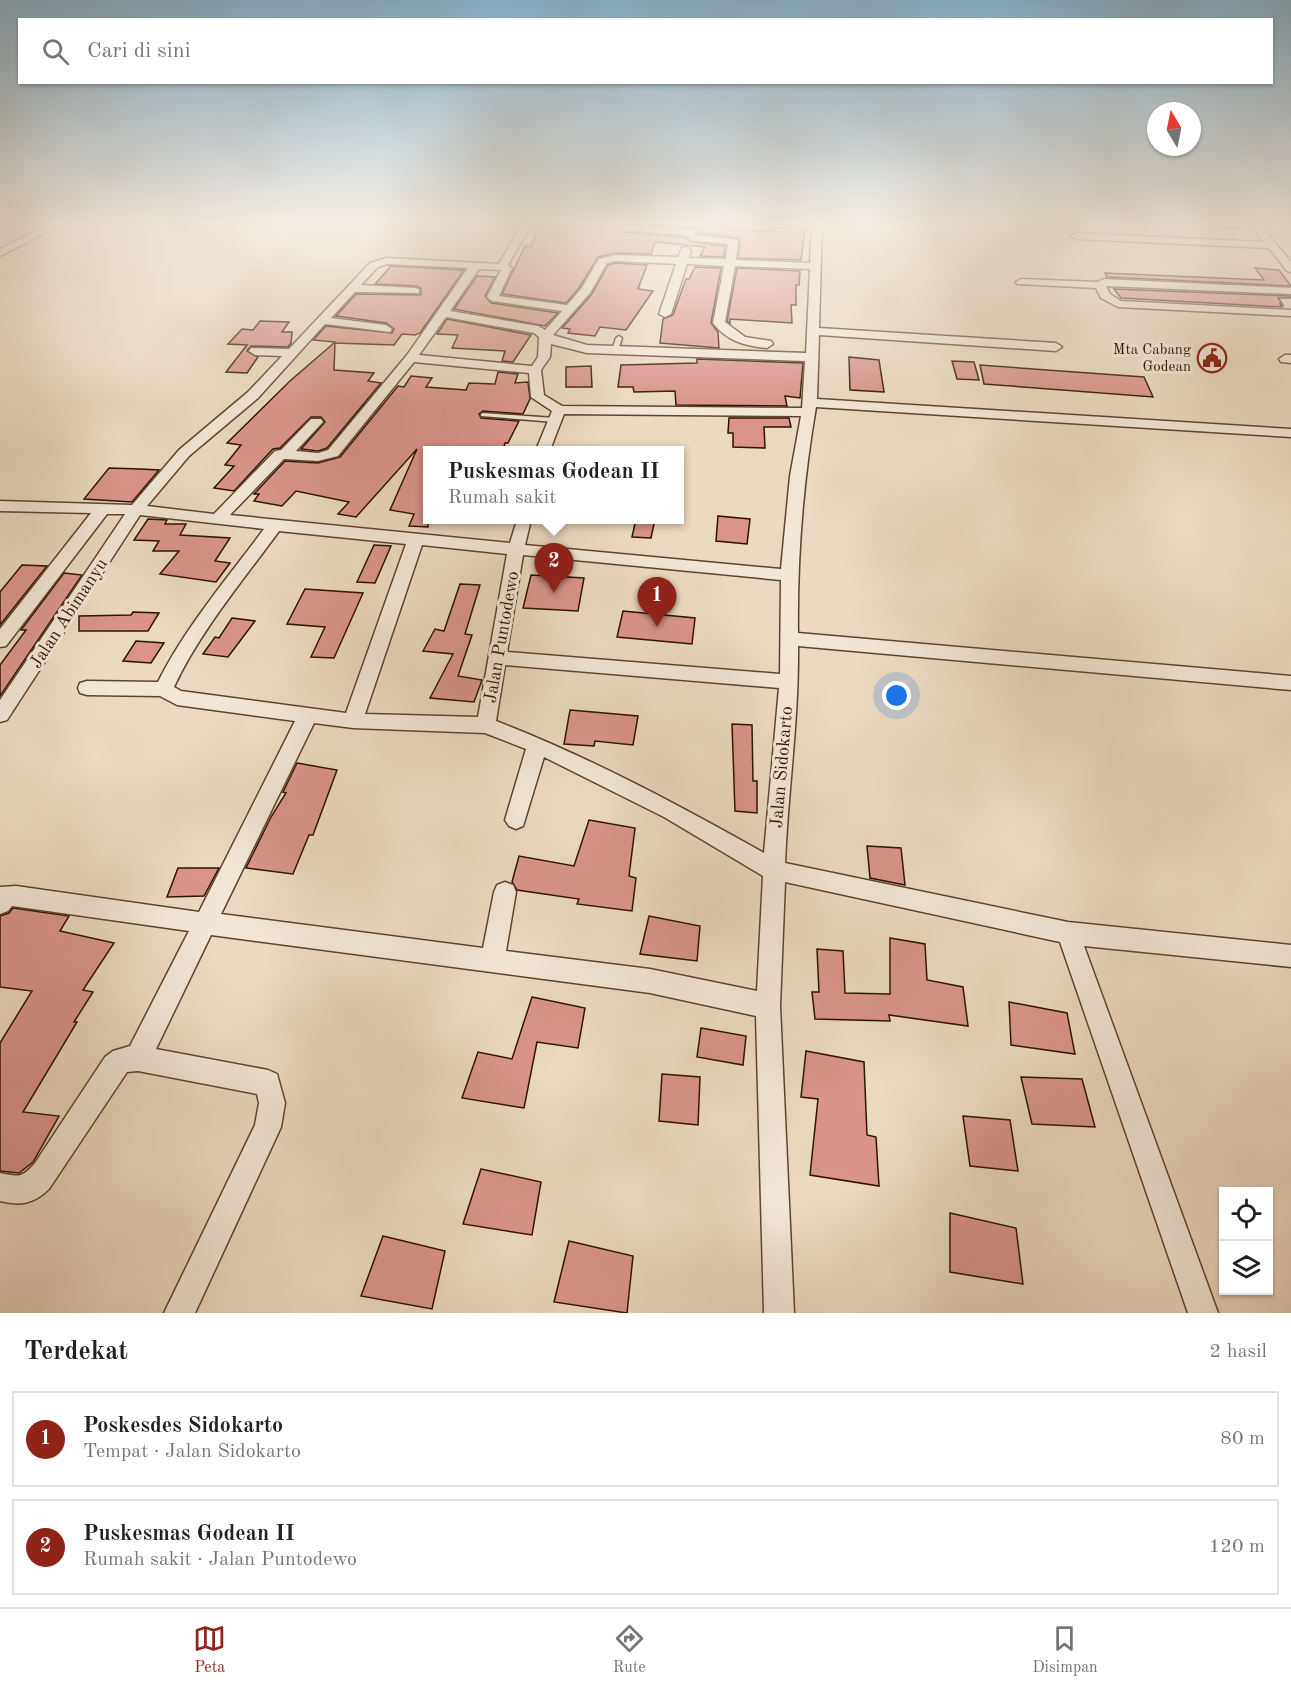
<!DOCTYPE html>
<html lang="id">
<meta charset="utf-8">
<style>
:root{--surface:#fff;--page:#f6f6f6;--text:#202124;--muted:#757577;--line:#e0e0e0;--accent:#8f2418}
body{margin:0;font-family:"Old Standard TT",serif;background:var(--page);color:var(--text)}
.controls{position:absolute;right:18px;bottom:18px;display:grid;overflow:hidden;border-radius:0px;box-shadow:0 2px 4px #0004}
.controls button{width:54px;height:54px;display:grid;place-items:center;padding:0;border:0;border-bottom:2px solid var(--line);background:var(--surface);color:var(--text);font:30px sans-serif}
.compass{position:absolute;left:1147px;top:102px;width:54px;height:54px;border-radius:50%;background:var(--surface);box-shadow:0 2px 4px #0004;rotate:350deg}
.you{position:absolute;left:897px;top:696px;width:21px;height:21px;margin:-15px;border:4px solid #fff;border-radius:50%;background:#1a73e8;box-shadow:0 0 0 9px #1a73e833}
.badge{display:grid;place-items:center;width:39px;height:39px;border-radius:50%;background:var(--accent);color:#fff;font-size:20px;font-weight:700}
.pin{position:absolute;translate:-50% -50px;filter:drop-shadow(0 2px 3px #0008)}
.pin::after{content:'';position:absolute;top:32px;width:21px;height:18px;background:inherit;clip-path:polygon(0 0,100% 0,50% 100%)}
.popup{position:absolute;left:423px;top:446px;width:261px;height:78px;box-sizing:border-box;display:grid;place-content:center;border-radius:0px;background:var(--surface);filter:drop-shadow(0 2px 4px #0005);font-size:20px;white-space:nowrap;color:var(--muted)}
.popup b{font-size:22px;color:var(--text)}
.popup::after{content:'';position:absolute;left:50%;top:100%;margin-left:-12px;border:12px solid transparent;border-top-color:var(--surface)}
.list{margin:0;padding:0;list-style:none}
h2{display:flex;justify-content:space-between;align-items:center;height:78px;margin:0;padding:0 24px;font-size:26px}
h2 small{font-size:20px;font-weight:400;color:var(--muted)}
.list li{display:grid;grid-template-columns:39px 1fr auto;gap:18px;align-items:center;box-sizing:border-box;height:96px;margin:0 12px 12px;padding:0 12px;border:2px solid var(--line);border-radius:0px}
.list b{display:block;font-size:22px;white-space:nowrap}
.list p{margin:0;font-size:20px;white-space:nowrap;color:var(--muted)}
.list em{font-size:20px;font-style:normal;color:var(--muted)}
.icon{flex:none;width:33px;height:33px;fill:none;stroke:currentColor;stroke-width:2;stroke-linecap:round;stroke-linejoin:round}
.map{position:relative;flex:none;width:1291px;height:1313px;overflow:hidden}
.search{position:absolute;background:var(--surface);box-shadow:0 2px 4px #0004;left:18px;right:18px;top:18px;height:66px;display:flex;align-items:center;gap:15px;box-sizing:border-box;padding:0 21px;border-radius:0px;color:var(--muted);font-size:22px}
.sheet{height:294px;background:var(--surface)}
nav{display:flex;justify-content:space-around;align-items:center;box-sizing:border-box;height:84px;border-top:2px solid var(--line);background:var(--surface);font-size:16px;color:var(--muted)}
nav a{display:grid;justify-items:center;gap:3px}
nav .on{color:var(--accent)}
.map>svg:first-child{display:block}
.building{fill:#da948c;stroke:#2e1200;stroke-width:1.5}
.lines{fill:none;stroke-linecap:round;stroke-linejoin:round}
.lane-casing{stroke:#5d4430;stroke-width:3}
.street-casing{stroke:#5d4430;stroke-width:3}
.lane{fill:#f2e6d7;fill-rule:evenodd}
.street{fill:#f2e6d7;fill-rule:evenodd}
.labels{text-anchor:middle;stroke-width:6;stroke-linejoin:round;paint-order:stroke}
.far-poi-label{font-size:15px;fill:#2e1200;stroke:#f2e6d7;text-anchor:end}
.street-label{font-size:18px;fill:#2e1200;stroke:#f2e6d7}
</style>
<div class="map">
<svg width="1291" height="1313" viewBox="0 0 1291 1313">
<rect width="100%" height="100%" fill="#ebd9c1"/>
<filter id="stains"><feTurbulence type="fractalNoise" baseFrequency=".00333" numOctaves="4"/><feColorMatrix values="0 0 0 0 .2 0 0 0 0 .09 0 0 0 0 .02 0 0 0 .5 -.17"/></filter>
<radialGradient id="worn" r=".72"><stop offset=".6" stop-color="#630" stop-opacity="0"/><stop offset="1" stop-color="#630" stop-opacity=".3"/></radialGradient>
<!-- building -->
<g class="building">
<path d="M591,222H725L722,228L771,232L772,227L805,229L801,260L738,258L740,240L738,238L698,233L695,229L685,227L625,223L620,225L622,232L684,237L691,242L725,246L724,257L700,256L705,247L655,242L651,254L616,253L598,257L579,288L566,303L502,294L525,246H531L539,226L589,228Z"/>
<path d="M616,263L647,265L638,289L653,291L626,330L600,327L595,336L568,333L570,329L562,328L592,294L608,265Z"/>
<path d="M391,266L464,270L420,333L415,335L402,334L394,345L335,343L334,370L374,373L368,381L381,383L327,448L318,451L301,449L325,422L321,417H311L280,448L273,449L234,491L214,488L234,466L225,465L241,445L227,443L290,381L335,342L313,340L326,326L392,333L394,329L386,323L336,316L356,294L421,295V288L416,286L375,284Z"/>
<path d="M695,267L721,268L711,323L718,332L719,348L660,343L663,319L673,315L686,279H689Z"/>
<path d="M737,268L800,271L799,285H796V305H791L792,323L730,319V323L727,321Z"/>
<path d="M1255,268L1279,270L1291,286L1107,277L1105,273L1264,280Z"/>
<path d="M477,276L495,277L485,296L491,303L558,313L545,326L454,309Z"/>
<path d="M1114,289L1291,296V298H1278L1283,305L1280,304L1282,307L1121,298Z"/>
<path d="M447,319L531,335L513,362L502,361L505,351L452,348L458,335L437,334Z"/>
<path d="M260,321L289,322L282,332H292L291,343L288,347L251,346L247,351L258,357L247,373L226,372L247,345L228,344L242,329L253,330Z"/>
<path d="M849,357L879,360L884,392L850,390Z"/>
<path d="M697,359L803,363L800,398L785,396L787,406L676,405L675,391L634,392L633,387H618L621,365L697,363Z"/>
<path d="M952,361L974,362L979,380L957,379Z"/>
<path d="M980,365L1144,377L1153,397L984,384Z"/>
<path d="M591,366L592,387H566V367Z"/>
<path d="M498,372L518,374L515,383L528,382L530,399L523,414L483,411L479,414L481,418L519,421L508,443H505L503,450H428V527L409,526L414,514L390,510L417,449L356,517L338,514L349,502L296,491L282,506L254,501L259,494H254L285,461L318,463L340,457L398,386L404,387L411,376L432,378L426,387L466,390L469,383L495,384Z"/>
<path d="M729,418H789L791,427H764L765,448L733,447V433H728Z"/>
<path d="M109,468L140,469L159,470L132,502L84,499Z"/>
<path d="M718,516L750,519L747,544L716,541Z"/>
<path d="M148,519L167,520L165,524H186L180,535L230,538L215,561L230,563L216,582L160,574L179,551H153L159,541L134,540Z"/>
<path d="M636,519H655L651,538L632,537Z"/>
<path d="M374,545L391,546L375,583L357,582Z"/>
<path d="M22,565L47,566L0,625V592Z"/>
<path d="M64,573L82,575L0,696V665L26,630H21Z"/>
<path d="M531,575L584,578L578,611L523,608Z"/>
<path d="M460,584L480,585L465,634L472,635L458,676L482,680L474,702L430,698L453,654L423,651L435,629L444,631Z"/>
<path d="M305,589L363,593L334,658L311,657L325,627L287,624Z"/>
<path d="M623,611L695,618L692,644L617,637Z"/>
<path d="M133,612L159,613L148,631H79V616L131,615Z"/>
<path d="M232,618L255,621L228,657L203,654L215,637L219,638Z"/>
<path d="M136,641L164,643L151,663L123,661Z"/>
<path d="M570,710L638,716L633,745L595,741L594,746L564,744Z"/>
<path d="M732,724L752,725L753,781H757V813L735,811Z"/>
<path d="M297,763L337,770L313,835H309L293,874L246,868L271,817L286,793L283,792Z"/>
<path d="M589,820L635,828L629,876L636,878L632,911L577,904L579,899L517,890L512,882L519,856L574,866Z"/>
<path d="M867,846L901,848L905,885L870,878Z"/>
<path d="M178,868H219L204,896L167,897Z"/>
<path d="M13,908L69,916L60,931L114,943L83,990L93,992L74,1022H77L23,1112L59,1116L33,1162L19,1173L0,1171V1043L32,991L0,987V916L9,913Z"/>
<path d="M649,916L700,926L697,961L640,954Z"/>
<path d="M890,938L925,944L927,980L963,987L968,1026L889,1015L890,1021L815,1019L812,992H819L817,949L843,951L845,993L890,994Z"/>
<path d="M532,997L585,1008L578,1048L537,1042L524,1108L462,1098L478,1052L512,1059Z"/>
<path d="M1009,1002L1067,1013L1075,1054L1011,1045Z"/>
<path d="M701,1028L746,1036L743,1065L697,1057Z"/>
<path d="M806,1051L864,1062L867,1135L876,1137L879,1186L810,1175L818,1099L801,1097Z"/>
<path d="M662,1074L700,1077L698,1125L659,1121Z"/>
<path d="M1021,1077L1082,1079L1095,1127L1032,1124Z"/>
<path d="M963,1116L1010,1120L1018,1171L970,1166Z"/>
<path d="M481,1169L541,1182L532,1235L463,1224Z"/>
<path d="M950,1213L1016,1228L1023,1284L950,1272Z"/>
<path d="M383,1236L445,1251L432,1309L361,1296Z"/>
<path d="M569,1241L633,1256L627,1313L554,1302Z"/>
</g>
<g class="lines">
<!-- lane casing -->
<g class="lane-casing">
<g id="lane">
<path d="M619,336L622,338L618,350L613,351L612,350L616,338Z"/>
<path d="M483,413L555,418L558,420L555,422L481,416V414Z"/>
</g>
</g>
<!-- street casing -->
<g class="street-casing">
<g id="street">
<path d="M55,222H68L0,256V249Z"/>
<path d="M523,222H533L508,265L512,268L499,296L567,305L581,289L599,259L616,255L678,257L682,248L686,247L691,250L689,258L726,259L728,244L691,240L685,235L622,230V226L626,225L685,229L695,231L696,235L738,240L736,260L810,263L812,222H822L819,328L1056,343L1062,347L1056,351L819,335L817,399L1291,429V437L816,407C803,483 797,557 798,633L1291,676V690L798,646C799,718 788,790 785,863L1068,922L1291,945V967L1084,946L1218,1313H1188L1060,942L785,882L780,1006L794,1313H764L756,1016L650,993L211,935L156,1049L268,1070L277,1074L285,1103L281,1127L195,1313H164L255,1125L259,1103L257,1094L138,1071L127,1072L49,1189C34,1204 20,1206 0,1201V1173C19,1177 22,1178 35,1163L105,1057L113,1051L130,1046L189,931L12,906L8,911L0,914V887L16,886L199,912L295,721L177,705L160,696L87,695L80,693L78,688L80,683L87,681L158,682C184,629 229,576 264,529L140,515L7,720L0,722V700L125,514H107L6,646L0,647V629L91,513L0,511V501L132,505L179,450L248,392L282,356L255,355L249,351L251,348L289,349L370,263L387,258L499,264ZM616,261L676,264L659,314L665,317L671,314L687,264L724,266L713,323C727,341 745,346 767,348L773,344L771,341L745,337L725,322L735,266L810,269L806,353L587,345L553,335L590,293L607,263ZM388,264L468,268L407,355L328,450L318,453L296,451L323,422L321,419H311L281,450L275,451L214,514L147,506L189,456L258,398L325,324L390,332L392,329L386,325L331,318L355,292L419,293V289L415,288L361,285L378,267ZM479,269L501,270L487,297L492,301L562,311L545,330L538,326L450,311ZM446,317L534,333L539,337L538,357L532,366L419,355ZM551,344L587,353L805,361L802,408L562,406L544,395L541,370L550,357ZM414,362L529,373L531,397L552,411L536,450H550L564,414L801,416L790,476L781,569L525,545L531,520H517L510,543L230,515L284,459L318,461L338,456ZM279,531L406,544L346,713L181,691L174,687C199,633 244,579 279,531ZM422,545L507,554L478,717L365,714ZM523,555L781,580L780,674L507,652ZM505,665L779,688L764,853C677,804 589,757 496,721ZM314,723L353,728L485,733L526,749L505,820L509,826L516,829L523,826L544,757L664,817L763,876L757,991L650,969L506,951L516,892L513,885L505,882L497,885L494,892L483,948L221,914Z"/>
<path d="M1193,222H1258L1291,262V272L1287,271L1269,248L1076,239L1071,236L1076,233L1263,242L1252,227L1198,225Z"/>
<path d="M1021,279L1098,282L1104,279L1291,288V294L1106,286L1110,294L1121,301L1291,310V316L1118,307L1101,298L1096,288L1017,284L1016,282Z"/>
<path d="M1285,355H1291V363L1281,362L1279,359Z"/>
</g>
</g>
<!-- lane -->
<use href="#lane" class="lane"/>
<!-- street -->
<use href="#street" class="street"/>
</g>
<!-- sky -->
<linearGradient id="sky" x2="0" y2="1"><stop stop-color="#88b6d4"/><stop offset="0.55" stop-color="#f6eee3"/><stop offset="1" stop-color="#f6eee3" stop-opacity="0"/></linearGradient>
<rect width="1291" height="406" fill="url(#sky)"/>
<!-- icons -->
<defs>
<g id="civic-ring" transform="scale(1.5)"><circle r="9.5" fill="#f2e6d7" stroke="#8f2418" stroke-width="1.5"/><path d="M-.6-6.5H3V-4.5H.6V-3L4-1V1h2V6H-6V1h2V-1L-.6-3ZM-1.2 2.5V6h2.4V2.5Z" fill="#8f2418"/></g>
</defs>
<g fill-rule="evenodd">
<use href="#civic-ring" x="1212" y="358"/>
</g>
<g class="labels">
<!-- far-poi labels -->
<g class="far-poi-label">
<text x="1191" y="354">Mta Cabang<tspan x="1191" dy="17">Godean</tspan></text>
</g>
<!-- street labels -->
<g class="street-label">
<text transform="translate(68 613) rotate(-57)" y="6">Jalan Abimanyu</text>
<text transform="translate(501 637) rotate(-80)" y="6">Jalan Puntodewo</text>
<text transform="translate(781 767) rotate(-85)" y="6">Jalan Sidokarto</text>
</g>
</g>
<rect width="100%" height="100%" filter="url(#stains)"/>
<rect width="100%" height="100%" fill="url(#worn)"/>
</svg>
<div class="controls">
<button><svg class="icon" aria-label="locate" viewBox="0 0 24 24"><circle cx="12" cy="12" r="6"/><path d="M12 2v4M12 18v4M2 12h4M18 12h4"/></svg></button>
<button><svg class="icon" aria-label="layers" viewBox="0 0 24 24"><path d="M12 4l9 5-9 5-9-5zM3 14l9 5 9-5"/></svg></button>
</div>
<svg class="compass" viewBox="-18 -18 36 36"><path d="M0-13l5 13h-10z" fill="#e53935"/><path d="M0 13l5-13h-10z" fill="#757577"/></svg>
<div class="you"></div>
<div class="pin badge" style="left:657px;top:627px">1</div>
<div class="pin badge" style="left:554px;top:593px">2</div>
<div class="popup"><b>Puskesmas Godean II</b>Rumah sakit</div>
<div class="search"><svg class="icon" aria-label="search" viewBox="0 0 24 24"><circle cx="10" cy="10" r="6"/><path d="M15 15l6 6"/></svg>Cari di sini</div>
</div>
<section class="sheet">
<h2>Terdekat<small>2 hasil</small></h2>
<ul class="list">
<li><span class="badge">1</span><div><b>Poskesdes Sidokarto</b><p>Tempat · Jalan Sidokarto</p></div><em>80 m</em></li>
<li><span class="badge">2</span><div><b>Puskesmas Godean II</b><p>Rumah sakit · Jalan Puntodewo</p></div><em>120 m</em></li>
</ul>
</section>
<nav>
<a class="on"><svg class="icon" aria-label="map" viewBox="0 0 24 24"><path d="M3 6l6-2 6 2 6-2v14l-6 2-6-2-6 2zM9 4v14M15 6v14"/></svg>Peta</a>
<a><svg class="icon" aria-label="directions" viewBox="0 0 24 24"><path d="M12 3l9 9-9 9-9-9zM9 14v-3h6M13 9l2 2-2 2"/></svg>Rute</a>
<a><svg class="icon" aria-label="saved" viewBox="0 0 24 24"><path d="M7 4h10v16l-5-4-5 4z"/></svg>Disimpan</a>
</nav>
